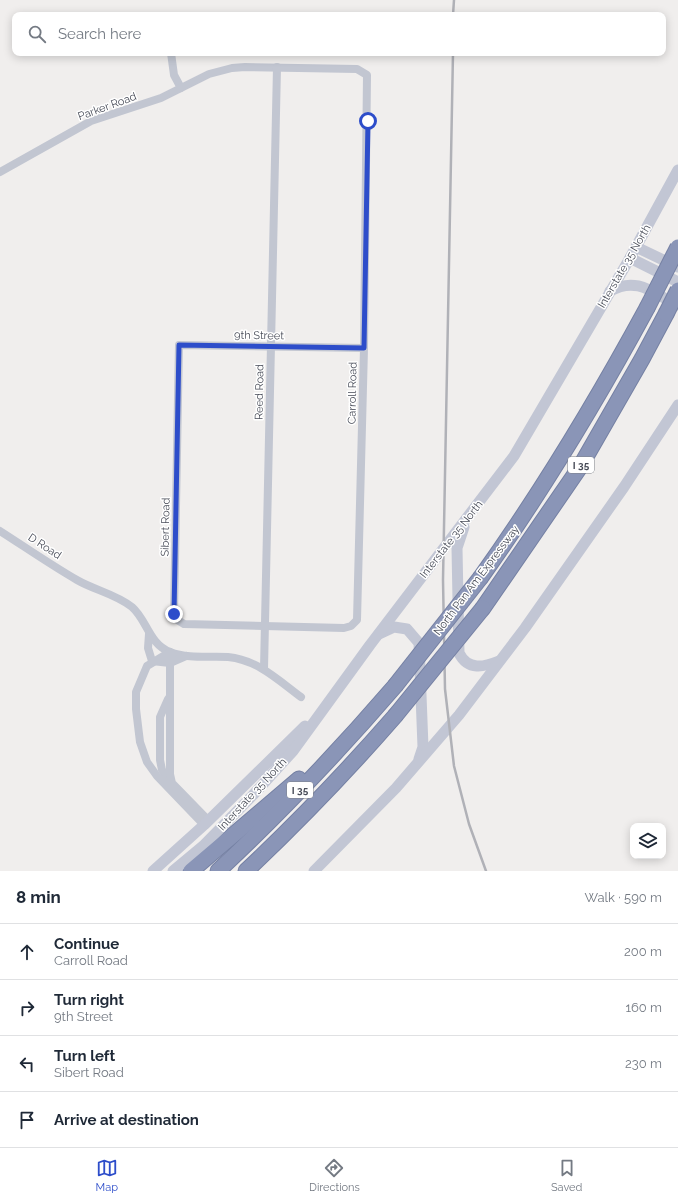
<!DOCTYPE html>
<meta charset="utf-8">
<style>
:root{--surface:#fff;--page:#f6f6f7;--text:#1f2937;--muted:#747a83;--line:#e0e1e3;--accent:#2d4dca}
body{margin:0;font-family:Raleway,sans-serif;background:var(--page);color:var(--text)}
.controls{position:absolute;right:12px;bottom:12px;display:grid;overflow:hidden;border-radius:8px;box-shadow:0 2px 10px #0003}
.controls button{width:36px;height:36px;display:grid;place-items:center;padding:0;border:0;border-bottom:1px solid var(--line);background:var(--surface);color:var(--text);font:20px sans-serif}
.stop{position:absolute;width:12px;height:12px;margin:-9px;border:3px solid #2d4dca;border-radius:50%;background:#fff}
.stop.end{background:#2d4dca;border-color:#fff;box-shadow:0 1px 4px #0008}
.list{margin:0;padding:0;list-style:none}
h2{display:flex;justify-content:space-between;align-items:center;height:52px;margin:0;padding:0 16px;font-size:17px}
h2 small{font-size:13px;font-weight:400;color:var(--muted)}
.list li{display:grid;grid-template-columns:26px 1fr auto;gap:12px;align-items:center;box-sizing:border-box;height:56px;padding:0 16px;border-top:1px solid var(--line)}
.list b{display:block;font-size:15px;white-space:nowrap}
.list p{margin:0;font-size:13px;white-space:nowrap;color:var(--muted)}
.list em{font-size:13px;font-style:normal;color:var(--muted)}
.icon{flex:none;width:22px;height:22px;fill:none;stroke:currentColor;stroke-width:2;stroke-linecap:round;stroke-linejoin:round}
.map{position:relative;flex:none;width:678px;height:871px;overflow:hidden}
.search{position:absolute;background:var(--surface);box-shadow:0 2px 10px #0003;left:12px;right:12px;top:12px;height:44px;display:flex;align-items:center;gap:10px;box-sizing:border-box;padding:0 14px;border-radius:8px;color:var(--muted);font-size:15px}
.sheet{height:276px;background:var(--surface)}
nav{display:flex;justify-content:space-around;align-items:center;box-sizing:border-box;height:56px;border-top:1px solid var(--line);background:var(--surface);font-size:11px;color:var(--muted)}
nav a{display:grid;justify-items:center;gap:2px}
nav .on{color:var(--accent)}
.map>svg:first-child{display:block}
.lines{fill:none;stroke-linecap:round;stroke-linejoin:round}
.highway-casing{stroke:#7580a3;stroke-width:17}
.street{stroke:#c2c6d1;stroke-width:8}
.secondary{stroke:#c2c6d4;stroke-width:11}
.highway{stroke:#8a95b7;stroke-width:15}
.rail{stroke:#b0b1b7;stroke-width:2.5}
.highway-bridge-casing{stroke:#7580a3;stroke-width:17;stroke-linecap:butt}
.highway-bridge{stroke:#8a95b7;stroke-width:15}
.route{stroke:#2d4dca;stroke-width:5}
.labels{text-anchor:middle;stroke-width:3;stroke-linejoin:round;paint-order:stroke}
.shield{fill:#fff;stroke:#7f828a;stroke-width:1}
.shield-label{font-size:10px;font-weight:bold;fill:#484c58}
.street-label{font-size:11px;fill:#484c58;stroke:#fff}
</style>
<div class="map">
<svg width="678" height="871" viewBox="0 0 678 871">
<rect width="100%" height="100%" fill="#f0eeed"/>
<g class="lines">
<!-- highway casing -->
<g class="highway-casing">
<g id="highway">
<path d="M481,577C543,490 596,402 647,308"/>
<path d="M483,608L580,467L642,359L666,314"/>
<path d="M191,871L299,779"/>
<path d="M218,871C280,813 339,751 395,686"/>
<path d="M246,871C298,822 348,770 395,716"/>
</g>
</g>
<!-- street -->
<g class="street">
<path d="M171,53L174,75L181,88"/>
<path d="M0,172L91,121L161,98L209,74L232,68L245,67L357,69L367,75L364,348L357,620L351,626L344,628L184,624L176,619L174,614L179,345L364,348"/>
<path d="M0,531C25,547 51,565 77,580C94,590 116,594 132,607C147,620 149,644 170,652C188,659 209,656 228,657C258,660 278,680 301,697"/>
<path d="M149,634L148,648L152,661L170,663L186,656"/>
<path d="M264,669L277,67"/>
<path d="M168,699L160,717V760L162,770L170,781"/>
<path d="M204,825L157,776L147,762L140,742L136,709V692L147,666L170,652V774L172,783L209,821"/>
</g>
<!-- secondary -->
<g class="secondary">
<path d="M636,247L678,267"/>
<path d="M630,258L678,282"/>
<path d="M610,291C637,276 653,293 677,305"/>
<path d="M464,527L457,548L459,653C468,671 484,667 499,661"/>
<path d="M379,634L394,627L407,629L419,643L423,747L419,759"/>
<path d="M153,871L204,825L305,726"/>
<path d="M173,871L203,846L253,795L293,751L370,645L514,456L630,258L678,170"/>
<path d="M314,871L396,788L459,715L525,628L624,487L678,405"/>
</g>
<!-- highway -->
<use href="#highway" class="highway"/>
<!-- rail -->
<g class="rail">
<path d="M453,15L454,0"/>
<path d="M453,53L443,580L445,689L454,766L469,824L486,871"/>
</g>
<!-- highway-bridge casing -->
<g class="highway-bridge-casing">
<g id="highway-bridge">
<path d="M647,308L678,247"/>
<path d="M666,314L678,290"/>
<path d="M395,686L481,577"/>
<path d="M395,716L483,608"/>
</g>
</g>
<!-- highway-bridge -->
<use href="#highway-bridge" class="highway-bridge"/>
</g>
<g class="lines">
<!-- route -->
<path class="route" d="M174,614L179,345L364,348L368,121"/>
</g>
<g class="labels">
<!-- shield labels -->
<g class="shield">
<rect x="568" y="457" width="26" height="16" rx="3"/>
<rect x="287" y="782" width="26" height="16" rx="3"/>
</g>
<g class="shield-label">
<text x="581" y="469">I 35</text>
<text x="300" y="794">I 35</text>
</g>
<!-- street labels -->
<g class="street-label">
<text transform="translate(107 106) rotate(-20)" y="4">Parker Road</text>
<text transform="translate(624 266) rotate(-60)" y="4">Interstate 35 North</text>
<text transform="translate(259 335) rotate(1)" y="4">9th Street</text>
<text transform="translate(259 392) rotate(-89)" y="4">Reed Road</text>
<text transform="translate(352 393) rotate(-89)" y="4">Carroll Road</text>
<text transform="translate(165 527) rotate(-89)" y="4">Sibert Road</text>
<text transform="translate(451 539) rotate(-52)" y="4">Interstate 35 North</text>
<text transform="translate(45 546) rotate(33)" y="4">D Road</text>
<text transform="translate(476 580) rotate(-53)" y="4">North Pan Am Expressway</text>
<text transform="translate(252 794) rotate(-47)" y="4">Interstate 35 North</text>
</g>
</g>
</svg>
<div class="controls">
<button><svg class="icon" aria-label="layers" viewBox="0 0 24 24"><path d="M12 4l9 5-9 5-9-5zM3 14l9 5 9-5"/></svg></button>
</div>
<div class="stop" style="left:368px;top:121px"></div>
<div class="stop end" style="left:174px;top:614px"></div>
<div class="search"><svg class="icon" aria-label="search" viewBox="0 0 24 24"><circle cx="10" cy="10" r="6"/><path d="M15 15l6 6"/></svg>Search here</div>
</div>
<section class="sheet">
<h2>8 min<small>Walk · 590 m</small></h2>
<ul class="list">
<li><svg class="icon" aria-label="ahead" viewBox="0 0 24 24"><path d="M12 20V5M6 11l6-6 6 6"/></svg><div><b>Continue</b><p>Carroll Road</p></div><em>200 m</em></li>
<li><svg class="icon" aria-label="right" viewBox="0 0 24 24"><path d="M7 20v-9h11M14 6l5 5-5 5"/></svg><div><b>Turn right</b><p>9th Street</p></div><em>160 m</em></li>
<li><svg class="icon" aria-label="left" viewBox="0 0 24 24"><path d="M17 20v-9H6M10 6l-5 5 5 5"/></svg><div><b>Turn left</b><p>Sibert Road</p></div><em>230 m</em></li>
<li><svg class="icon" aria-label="arrive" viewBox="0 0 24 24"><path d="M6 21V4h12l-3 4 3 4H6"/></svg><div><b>Arrive at destination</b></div></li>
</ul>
</section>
<nav>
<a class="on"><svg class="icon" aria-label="map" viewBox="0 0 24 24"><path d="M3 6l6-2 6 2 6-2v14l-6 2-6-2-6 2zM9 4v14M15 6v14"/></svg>Map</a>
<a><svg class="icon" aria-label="directions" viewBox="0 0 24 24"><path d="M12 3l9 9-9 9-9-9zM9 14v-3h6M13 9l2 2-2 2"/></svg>Directions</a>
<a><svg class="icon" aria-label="saved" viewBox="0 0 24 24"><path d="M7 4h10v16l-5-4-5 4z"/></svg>Saved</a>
</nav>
